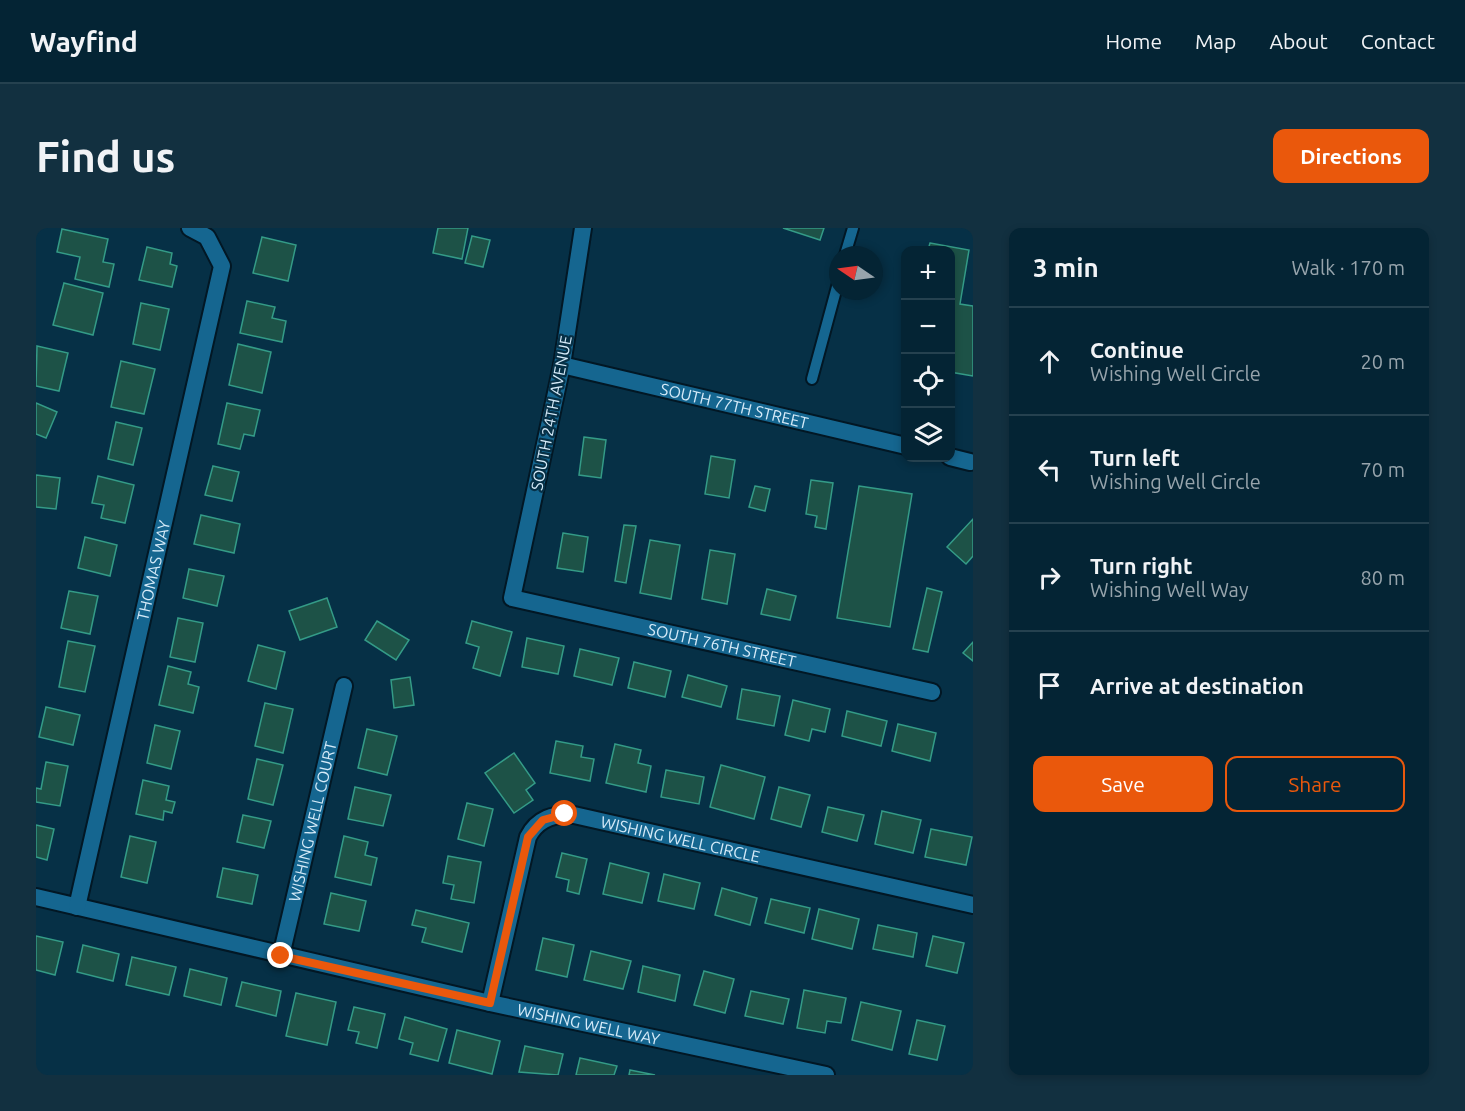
<!DOCTYPE html>
<meta charset="utf-8">
<style>
:root{--surface:#042434;--page:#123040;--text:#f1f3f6;--muted:#97a4ac;--line:#25414f;--accent:#ea580c}
body{margin:0;font-family:Ubuntu,sans-serif;background:var(--page);color:var(--text)}
.controls{position:absolute;right:18px;top:18px;display:grid;overflow:hidden;border-radius:12px;box-shadow:0 3px 9px #0003}
.controls button{width:54px;height:54px;display:grid;place-items:center;padding:0;border:0;border-bottom:2px solid var(--line);background:var(--surface);color:var(--text);font:30px sans-serif}
.compass{position:absolute;left:793px;top:18px;width:54px;height:54px;border-radius:50%;background:var(--surface);box-shadow:0 3px 9px #0003;rotate:283deg}
.stop{position:absolute;width:18px;height:18px;margin:-14px;border:4px solid #ea580c;border-radius:50%;background:#fff}
.stop.end{background:#ea580c;border-color:#fff;box-shadow:0 2px 6px #0008}
.list{margin:0;padding:0;list-style:none}
h2{display:flex;justify-content:space-between;align-items:center;height:78px;margin:0;padding:0 24px;font-size:26px}
h2 small{font-size:20px;font-weight:400;color:var(--muted)}
.list li{display:grid;grid-template-columns:39px 1fr auto;gap:18px;align-items:center;box-sizing:border-box;height:108px;padding:0 24px;border-top:2px solid var(--line)}
.list b{display:block;font-size:22px;white-space:nowrap}
.list p{margin:0;font-size:20px;white-space:nowrap;color:var(--muted)}
.list em{font-size:20px;font-style:normal;color:var(--muted)}
.actions{display:flex;gap:12px;padding:18px 24px}
.actions a{flex:1;padding:14px 0;border:2px solid var(--accent);border-radius:12px;text-align:center;font-size:21px;color:var(--accent)}
.actions .main{background:var(--accent);color:#fff}
.icon{flex:none;width:33px;height:33px;fill:none;stroke:currentColor;stroke-width:2;stroke-linecap:round;stroke-linejoin:round}
.map{position:relative;flex:none;width:937px;height:847px;overflow:hidden;border-radius:12px}
header{display:flex;align-items:center;gap:36px;box-sizing:border-box;height:84px;padding:0 30px;background:var(--surface);border-bottom:2px solid var(--line)}
header strong{font-size:28px}
nav{display:flex;gap:33px;margin-inline-start:auto;font-size:21px}
.intro{display:flex;align-items:center;justify-content:space-between;box-sizing:border-box;height:144px;padding:0 36px}
h1{margin:0;font-size:42px}
.button{padding:15px 27px;border-radius:12px;background:var(--accent);color:#fff;font-size:21px;font-weight:700}
main{display:flex;gap:36px;padding:0 36px}
aside{flex:1;background:var(--surface);border-radius:12px;box-shadow:0 3px 9px #0003}
.map>svg:first-child{display:block}
.building{fill:#1d5247;stroke:#349b87;stroke-width:1.5}
.lines{fill:none;stroke-linecap:round;stroke-linejoin:round}
.service-casing{stroke:#021724;stroke-width:14}
.minor-casing{stroke:#021724;stroke-width:20}
.service{stroke:#156690;stroke-width:10}
.minor{stroke:#156690;stroke-width:16}
.route{stroke:#ea580c;stroke-width:8}
.labels{text-anchor:middle;stroke-width:4.5;stroke-linejoin:round;paint-order:stroke}
.street-label{font-size:16px;fill:#d6ebf9;stroke:#063046}
</style>
<header>
<strong>Wayfind</strong>
<nav><a>Home</a><a>Map</a><a>About</a><a>Contact</a></nav>
</header>
<div class="intro"><h1>Find us</h1><a class="button">Directions</a></div>
<main>
<div class="map">
<svg width="937" height="847" viewBox="0 0 937 847">
<rect width="100%" height="100%" fill="#063046"/>
<!-- building -->
<g class="building">
<path d="M402,0H432L426,31L397,25Z"/>
<path d="M747,0H788L784,12Z"/>
<path d="M26,1L72,11L67,34L78,36L73,59L39,51L44,29L21,24Z"/>
<path d="M436,8L454,12L447,39L429,35Z"/>
<path d="M226,9L260,17L252,53L217,45Z"/>
<path d="M894,15L933,22L924,76L937,78V148L914,144V22H892Z"/>
<path d="M111,19L136,25L134,36L141,38L136,59L103,52Z"/>
<path d="M28,55L67,65L57,107L17,97Z"/>
<path d="M211,73L239,79L236,90L250,93L246,114L204,105Z"/>
<path d="M105,75L133,81L124,122L97,116Z"/>
<path d="M202,116L235,124L226,165L193,157Z"/>
<path d="M1,118L32,125L23,163L0,158Z"/>
<path d="M85,133L119,141L108,186L75,179Z"/>
<path d="M0,175L21,184L10,210L0,206Z"/>
<path d="M191,175L224,182L218,208L208,206L204,221L182,216Z"/>
<path d="M80,194L106,200L97,237L72,231Z"/>
<path d="M548,209L570,212L565,250L543,247Z"/>
<path d="M675,228L699,232L693,270L669,266Z"/>
<path d="M177,238L203,244L196,273L169,267Z"/>
<path d="M0,247L24,250L20,281L0,279Z"/>
<path d="M62,248L98,257L89,295L65,290L68,277L56,275Z"/>
<path d="M775,252L797,255L790,301L779,299L781,288L770,286Z"/>
<path d="M719,258L734,261L729,283L713,279Z"/>
<path d="M823,258L876,266L854,399L801,390Z"/>
<path d="M165,287L204,296L198,325L158,316Z"/>
<path d="M937,291V328L930,336L911,319Z"/>
<path d="M588,297L600,298L590,355L579,353Z"/>
<path d="M527,305L552,309L547,344L521,340Z"/>
<path d="M49,309L81,317L74,348L42,340Z"/>
<path d="M614,312L644,317L635,371L604,365Z"/>
<path d="M674,322L699,326L691,376L666,371Z"/>
<path d="M153,341L188,348L181,378L147,370Z"/>
<path d="M891,360L906,364L892,424L877,421Z"/>
<path d="M731,361L760,368L754,392L725,386Z"/>
<path d="M33,363L62,368L54,406L25,400Z"/>
<path d="M291,370L301,399L264,412L253,383Z"/>
<path d="M142,390L167,395L159,434L134,429Z"/>
<path d="M341,393L373,412L360,432L329,412Z"/>
<path d="M436,393L476,404L464,448L437,440L443,419L430,415Z"/>
<path d="M491,410L528,418L522,446L486,439Z"/>
<path d="M32,413L59,418L49,464L23,459Z"/>
<path d="M937,414V433L927,425Z"/>
<path d="M222,417L249,424L240,461L212,453Z"/>
<path d="M544,421L583,430L576,457L538,448Z"/>
<path d="M598,434L635,443L629,469L592,460Z"/>
<path d="M132,438L155,444L152,456L163,459L157,485L123,477Z"/>
<path d="M652,447L691,458L685,479L646,469Z"/>
<path d="M374,449L378,477L358,480L355,452Z"/>
<path d="M706,461L744,468L738,498L701,491Z"/>
<path d="M757,472L794,481L789,504L776,501L773,513L749,507Z"/>
<path d="M229,475L257,481L247,525L219,518Z"/>
<path d="M10,479L44,487L37,517L3,509Z"/>
<path d="M811,483L851,493L845,518L806,508Z"/>
<path d="M862,496L900,505L894,533L856,523Z"/>
<path d="M119,497L144,503L135,541L111,535Z"/>
<path d="M331,501L361,508L351,547L322,540Z"/>
<path d="M520,513L547,518L545,529L558,531L554,553L514,545Z"/>
<path d="M579,516L605,522L602,535L615,538L610,564L570,555Z"/>
<path d="M478,525L499,555L490,562L497,572L478,585L449,545Z"/>
<path d="M221,531L247,537L237,577L212,571Z"/>
<path d="M10,534L32,538L24,578L0,574V560L5,561Z"/>
<path d="M685,537L729,549L718,591L674,579Z"/>
<path d="M630,542L668,549L663,576L625,569Z"/>
<path d="M107,552L133,558L130,572L139,574L136,585L128,583L127,592L100,586Z"/>
<path d="M319,559L355,567L347,598L312,591Z"/>
<path d="M743,559L774,567L765,599L735,591Z"/>
<path d="M431,575L457,581L448,618L422,611Z"/>
<path d="M792,579L828,587L821,613L786,604Z"/>
<path d="M846,583L885,592L877,625L839,616Z"/>
<path d="M207,587L235,593L228,620L201,614Z"/>
<path d="M0,597L18,601L11,632L0,629Z"/>
<path d="M895,601L936,609L930,637L889,629Z"/>
<path d="M94,608L120,614L111,655L85,649Z"/>
<path d="M308,608L332,614L329,627L341,630L335,657L299,649Z"/>
<path d="M526,625L551,631L543,666L531,663L533,652L520,649Z"/>
<path d="M412,628L445,634L438,675L415,671L418,657L407,655Z"/>
<path d="M574,635L613,645L606,675L567,666Z"/>
<path d="M187,640L222,647L216,676L181,669Z"/>
<path d="M628,646L664,655L658,681L622,673Z"/>
<path d="M686,660L721,670L714,697L679,687Z"/>
<path d="M295,665L330,673L323,703L288,696Z"/>
<path d="M735,671L774,680L768,705L729,695Z"/>
<path d="M783,681L823,691L816,721L776,711Z"/>
<path d="M380,682L433,695L426,724L386,714L390,700L376,697Z"/>
<path d="M842,697L881,705L877,729L837,721Z"/>
<path d="M0,708L27,714L19,747L0,742Z"/>
<path d="M897,708L928,715L921,745L890,738Z"/>
<path d="M507,710L538,717L531,749L500,742Z"/>
<path d="M47,717L83,726L77,753L41,744Z"/>
<path d="M555,723L595,733L587,761L548,752Z"/>
<path d="M96,729L140,739L133,767L90,757Z"/>
<path d="M607,738L644,747L639,773L602,764Z"/>
<path d="M154,741L191,750L185,777L148,768Z"/>
<path d="M668,743L698,751L689,785L658,777Z"/>
<path d="M206,754L245,763L240,788L200,778Z"/>
<path d="M768,762L810,770L805,795L791,793L789,805L761,800Z"/>
<path d="M715,763L753,771L747,796L709,788Z"/>
<path d="M260,765L300,774L291,817L250,808Z"/>
<path d="M825,774L865,783L856,822L816,812Z"/>
<path d="M318,779L349,786L341,820L320,815L323,804L312,802Z"/>
<path d="M369,789L411,801L402,833L374,826L377,815L363,811Z"/>
<path d="M881,792L909,798L901,832L873,826Z"/>
<path d="M421,802L464,813L456,846L413,835Z"/>
<path d="M489,818L527,826L522,847L483,844Z"/>
<path d="M544,830L581,838L578,847H540Z"/>
<path d="M594,842L619,847H593Z"/>
</g>
<g class="lines">
<!-- service casing -->
<g class="service-casing">
<g id="service">
<path d="M809,27L817,0"/>
<path d="M776,151L802,55"/>
</g>
</g>
<!-- minor casing -->
<g class="minor-casing">
<g id="minor">
<path id="s1" d="M547,0L526,137L476,370L896,464"/>
<path id="s2" d="M526,137L870,218"/>
<path d="M914,229L934,234"/>
<path id="s3" d="M0,669L454,775L790,847"/>
<path id="s4" d="M41,679L186,38L171,9L154,0"/>
<path id="s5" d="M245,728L308,458"/>
<path id="s6" d="M454,775L492,609C501,591 518,585 538,587L937,677"/>
</g>
</g>
<!-- service -->
<use href="#service" class="service"/>
<!-- minor -->
<use href="#minor" class="minor"/>
</g>
<g class="lines">
<!-- route -->
<path class="route" d="M245,728L454,775L492,609L507,592L529,586"/>
</g>
<g class="labels">
<!-- street labels -->
<g class="street-label">
<text dy="6" stroke="none"><textPath href="#s2" startOffset="177">SOUTH 77TH STREET</textPath></text>
<text transform="translate(515 185) rotate(-79)" y="6">SOUTH 24TH AVENUE</text>
<text dy="6" stroke="none"><textPath href="#s4" startOffset="345">THOMAS WAY</textPath></text>
<text dy="6" stroke="none"><textPath href="#s1" startOffset="592">SOUTH 76TH STREET</textPath></text>
<text dy="6" stroke="none"><textPath href="#s5" startOffset="138">WISHING WELL COURT</textPath></text>
<text dy="6" stroke="none"><textPath href="#s6" startOffset="334">WISHING WELL CIRCLE</textPath></text>
<text dy="6" stroke="none"><textPath href="#s3" startOffset="567">WISHING WELL WAY</textPath></text>
</g>
</g>
</svg>
<div class="controls">
<button>+</button>
<button>−</button>
<button><svg class="icon" aria-label="locate" viewBox="0 0 24 24"><circle cx="12" cy="12" r="6"/><path d="M12 2v4M12 18v4M2 12h4M18 12h4"/></svg></button>
<button><svg class="icon" aria-label="layers" viewBox="0 0 24 24"><path d="M12 4l9 5-9 5-9-5zM3 14l9 5 9-5"/></svg></button>
</div>
<svg class="compass" viewBox="-18 -18 36 36"><path d="M0-13l5 13h-10z" fill="#e53935"/><path d="M0 13l5-13h-10z" fill="#97a4ac"/></svg>
<div class="stop" style="left:529px;top:586px"></div>
<div class="stop end" style="left:245px;top:728px"></div>
</div>
<aside>
<h2>3 min<small>Walk · 170 m</small></h2>
<ul class="list">
<li><svg class="icon" aria-label="ahead" viewBox="0 0 24 24"><path d="M12 20V5M6 11l6-6 6 6"/></svg><div><b>Continue</b><p>Wishing Well Circle</p></div><em>20 m</em></li>
<li><svg class="icon" aria-label="left" viewBox="0 0 24 24"><path d="M17 20v-9H6M10 6l-5 5 5 5"/></svg><div><b>Turn left</b><p>Wishing Well Circle</p></div><em>70 m</em></li>
<li><svg class="icon" aria-label="right" viewBox="0 0 24 24"><path d="M7 20v-9h11M14 6l5 5-5 5"/></svg><div><b>Turn right</b><p>Wishing Well Way</p></div><em>80 m</em></li>
<li><svg class="icon" aria-label="arrive" viewBox="0 0 24 24"><path d="M6 21V4h12l-3 4 3 4H6"/></svg><div><b>Arrive at destination</b></div></li>
</ul>
<div class="actions"><a class="main">Save</a><a>Share</a></div>
</aside>
</main>
